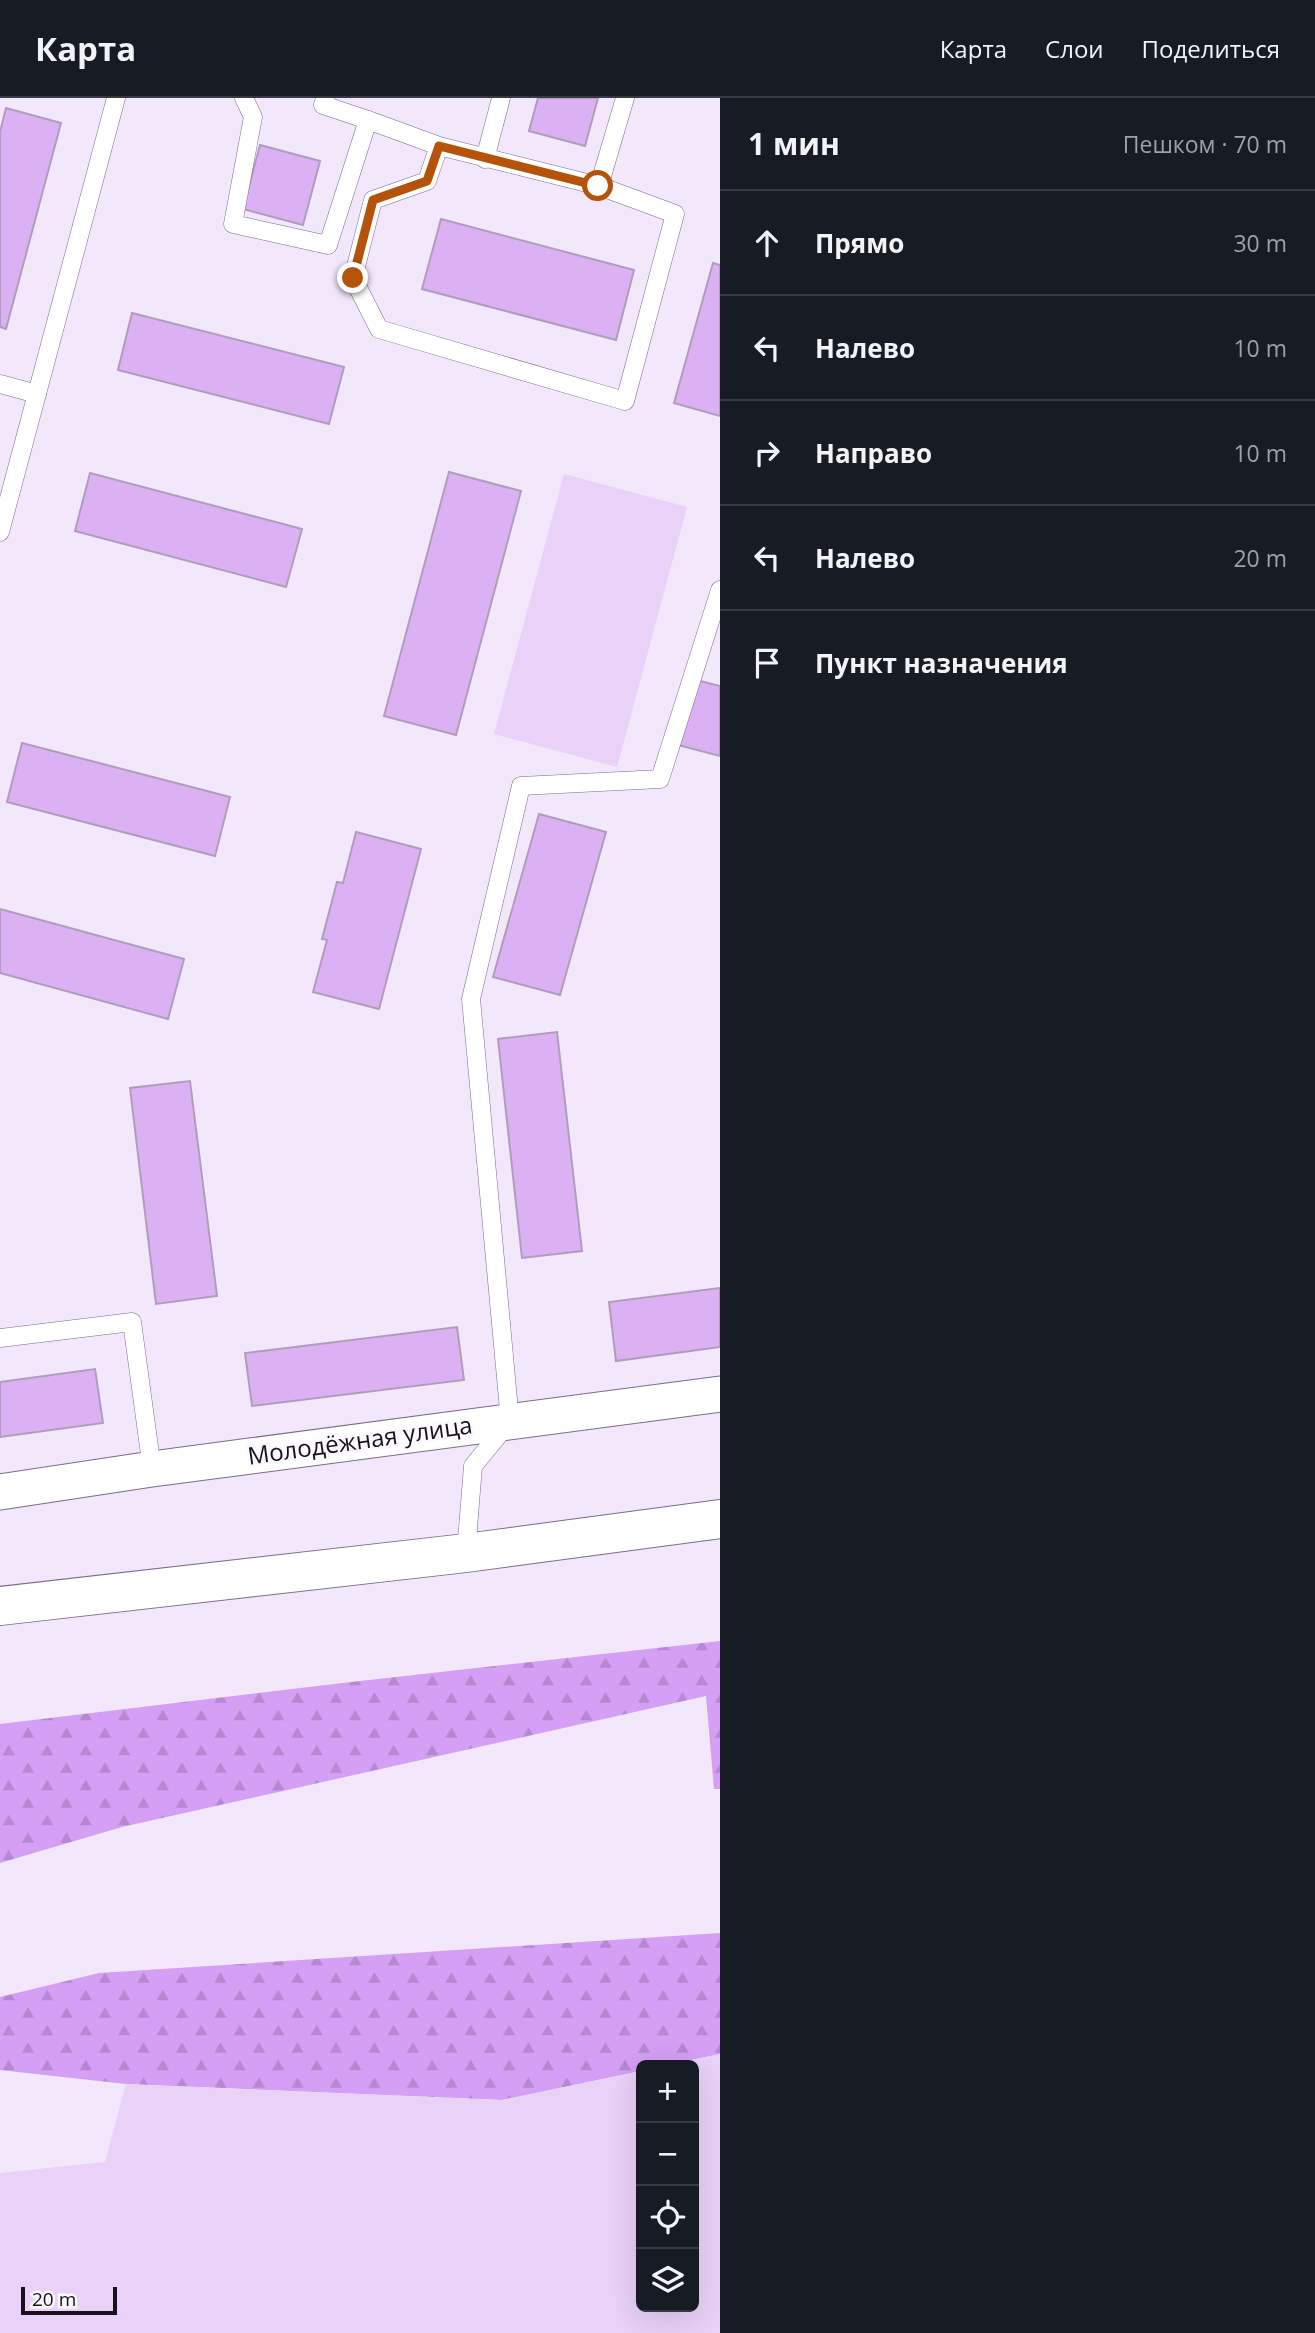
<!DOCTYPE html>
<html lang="ru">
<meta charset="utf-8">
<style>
:root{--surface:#171b24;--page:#242831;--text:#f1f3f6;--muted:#9ea1a6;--line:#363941}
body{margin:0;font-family:"Open Sans",sans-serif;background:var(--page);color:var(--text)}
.controls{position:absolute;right:21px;bottom:21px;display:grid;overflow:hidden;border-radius:10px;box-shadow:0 7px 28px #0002}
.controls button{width:63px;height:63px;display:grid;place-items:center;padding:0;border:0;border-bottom:2px solid var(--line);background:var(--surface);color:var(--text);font:35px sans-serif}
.scale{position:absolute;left:21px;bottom:18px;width:96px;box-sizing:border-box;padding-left:7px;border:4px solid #18111c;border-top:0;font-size:19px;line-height:24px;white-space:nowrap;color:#18111c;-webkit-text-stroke:5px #fcf8ff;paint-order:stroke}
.stop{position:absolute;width:21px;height:21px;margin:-16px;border:5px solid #b45309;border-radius:50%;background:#fff}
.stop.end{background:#b45309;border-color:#fff;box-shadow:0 2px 7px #0008}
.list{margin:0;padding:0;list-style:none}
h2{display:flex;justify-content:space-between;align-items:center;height:91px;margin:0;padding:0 28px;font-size:30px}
h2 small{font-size:23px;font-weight:400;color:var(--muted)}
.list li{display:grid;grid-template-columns:46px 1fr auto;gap:21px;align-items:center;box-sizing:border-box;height:105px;padding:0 28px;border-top:2px solid var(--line)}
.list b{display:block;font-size:26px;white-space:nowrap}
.list em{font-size:23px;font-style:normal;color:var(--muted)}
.icon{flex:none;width:38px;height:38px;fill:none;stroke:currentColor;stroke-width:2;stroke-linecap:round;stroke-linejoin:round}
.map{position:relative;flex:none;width:720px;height:2235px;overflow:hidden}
header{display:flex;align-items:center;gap:42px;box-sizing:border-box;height:98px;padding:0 35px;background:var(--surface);border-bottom:2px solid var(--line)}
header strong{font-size:33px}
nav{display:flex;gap:38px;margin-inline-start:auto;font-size:24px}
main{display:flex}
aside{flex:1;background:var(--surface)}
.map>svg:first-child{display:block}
.forest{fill:url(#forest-firs)}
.garden{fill:#e9d1f8}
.building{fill:#dbb1f4;stroke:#b09dbc;stroke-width:2}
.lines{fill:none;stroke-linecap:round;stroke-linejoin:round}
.lane-casing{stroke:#7d6b88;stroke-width:19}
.street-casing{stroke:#7d6b88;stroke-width:37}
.secondary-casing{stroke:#7d6b88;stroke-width:40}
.lane{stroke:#fff;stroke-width:18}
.street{stroke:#fff;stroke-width:35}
.secondary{stroke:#fff;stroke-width:38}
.route{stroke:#b45309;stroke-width:9}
.labels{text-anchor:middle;stroke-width:6;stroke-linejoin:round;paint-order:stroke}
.street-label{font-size:24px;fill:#18111c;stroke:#fcf8ff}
</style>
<header>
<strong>Карта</strong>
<nav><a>Карта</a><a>Слои</a><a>Поделиться</a></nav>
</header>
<main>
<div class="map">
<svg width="720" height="2235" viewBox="0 0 720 2235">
<defs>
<pattern id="forest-firs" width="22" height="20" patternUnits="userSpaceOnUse" patternTransform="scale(1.75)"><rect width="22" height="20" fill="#d49ff4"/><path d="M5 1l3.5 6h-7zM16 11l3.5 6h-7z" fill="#b588d1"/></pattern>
</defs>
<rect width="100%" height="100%" fill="#f3e7fb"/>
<!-- forest -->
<g class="forest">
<path d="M720,1543V1691H714L706,1598L122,1729L0,1765V1626L351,1584Z"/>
<path d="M720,1835V1956L667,1967H641V1973L502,2002L126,1986L0,1972V1899L99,1875Z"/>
</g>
<!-- garden -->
<g class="garden">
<path d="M564,376L687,409L617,669L494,636Z"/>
<path d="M720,1956V2235H0V2075L105,2064L126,1986L502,2002L641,1973V2209H694V1967H667Z"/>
</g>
<!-- building -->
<g class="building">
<path d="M538,0H598L585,48L529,33Z"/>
<path d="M6,10L61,25L6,231L0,229V34Z"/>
<path d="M260,47L320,63L303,127L243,111Z"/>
<path d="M441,121L634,172L616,242L422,191Z"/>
<path d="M713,165L720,167V318L674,305Z"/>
<path d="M132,215L344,269L329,326L118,272Z"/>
<path d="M449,374L521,393L456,637L384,618Z"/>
<path d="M90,375L302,431L286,489L75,433Z"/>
<path d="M696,582L720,588V658L678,647Z"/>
<path d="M22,645L230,699L215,758L7,704Z"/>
<path d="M539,716L606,734L560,897L493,879Z"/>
<path d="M356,734L421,751L379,911L313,894L327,842L322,841L337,784L343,785Z"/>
<path d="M0,811L184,861L168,921L0,875Z"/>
<path d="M557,934L582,1153L522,1160L498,941Z"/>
<path d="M190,983L217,1198L156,1206L130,990Z"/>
<path d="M720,1190V1249L616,1263L609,1204Z"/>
<path d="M457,1229L464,1282L252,1308L245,1255Z"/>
<path d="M95,1271L103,1325L0,1339V1284Z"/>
</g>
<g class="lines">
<!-- lane casing -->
<g class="lane-casing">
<g id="lane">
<path d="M244,0L253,19L233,126L328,147L368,22L323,7L325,0"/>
<path d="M368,22L439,48L599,88L675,116L625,303L379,231L353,180L373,102L427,83L439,48"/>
<path d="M485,61L501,0"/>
<path d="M599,88L625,0"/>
<path d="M0,286L37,296"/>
<path d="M0,434L116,0"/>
<path d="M0,1240L132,1224L152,1371"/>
<path d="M466,1455L473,1368L510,1323L471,901L521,688L660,681L720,492"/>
</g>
</g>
<!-- street casing -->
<g class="street-casing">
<path id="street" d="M0,1394L152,1371L720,1296"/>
</g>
<!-- secondary casing -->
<g class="secondary-casing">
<path id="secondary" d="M0,1508L466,1455L720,1421"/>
</g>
<!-- lane -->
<use href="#lane" class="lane"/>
<!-- street -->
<use href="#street" class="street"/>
<!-- secondary -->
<use href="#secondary" class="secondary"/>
</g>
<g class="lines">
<!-- route -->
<path class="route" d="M353,180L373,102L427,83L439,48L598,88"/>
</g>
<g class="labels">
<!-- street labels -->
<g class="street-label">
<text transform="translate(360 1343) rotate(-8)" y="8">Молодёжная улица</text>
</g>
</g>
</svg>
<div class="controls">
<button>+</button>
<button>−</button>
<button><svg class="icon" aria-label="locate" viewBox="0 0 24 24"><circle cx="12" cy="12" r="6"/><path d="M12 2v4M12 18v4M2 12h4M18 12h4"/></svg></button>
<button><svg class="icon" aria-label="layers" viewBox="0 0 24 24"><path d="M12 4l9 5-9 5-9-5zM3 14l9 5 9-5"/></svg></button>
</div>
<div class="scale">20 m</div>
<div class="stop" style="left:598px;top:88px"></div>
<div class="stop end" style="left:353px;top:180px"></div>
</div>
<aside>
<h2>1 мин<small>Пешком · 70 m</small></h2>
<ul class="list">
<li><svg class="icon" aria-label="ahead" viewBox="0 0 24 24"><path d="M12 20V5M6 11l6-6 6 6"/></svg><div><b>Прямо</b></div><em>30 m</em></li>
<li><svg class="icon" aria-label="left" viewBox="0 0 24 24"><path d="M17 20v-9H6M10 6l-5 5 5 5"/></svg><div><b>Налево</b></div><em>10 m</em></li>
<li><svg class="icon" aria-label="right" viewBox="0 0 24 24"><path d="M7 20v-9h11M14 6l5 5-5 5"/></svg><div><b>Направо</b></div><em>10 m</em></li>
<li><svg class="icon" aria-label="left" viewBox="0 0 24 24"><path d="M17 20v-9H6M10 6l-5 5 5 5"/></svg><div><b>Налево</b></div><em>20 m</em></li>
<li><svg class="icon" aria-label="arrive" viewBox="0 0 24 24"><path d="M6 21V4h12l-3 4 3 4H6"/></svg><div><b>Пункт назначения</b></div></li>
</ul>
</aside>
</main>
